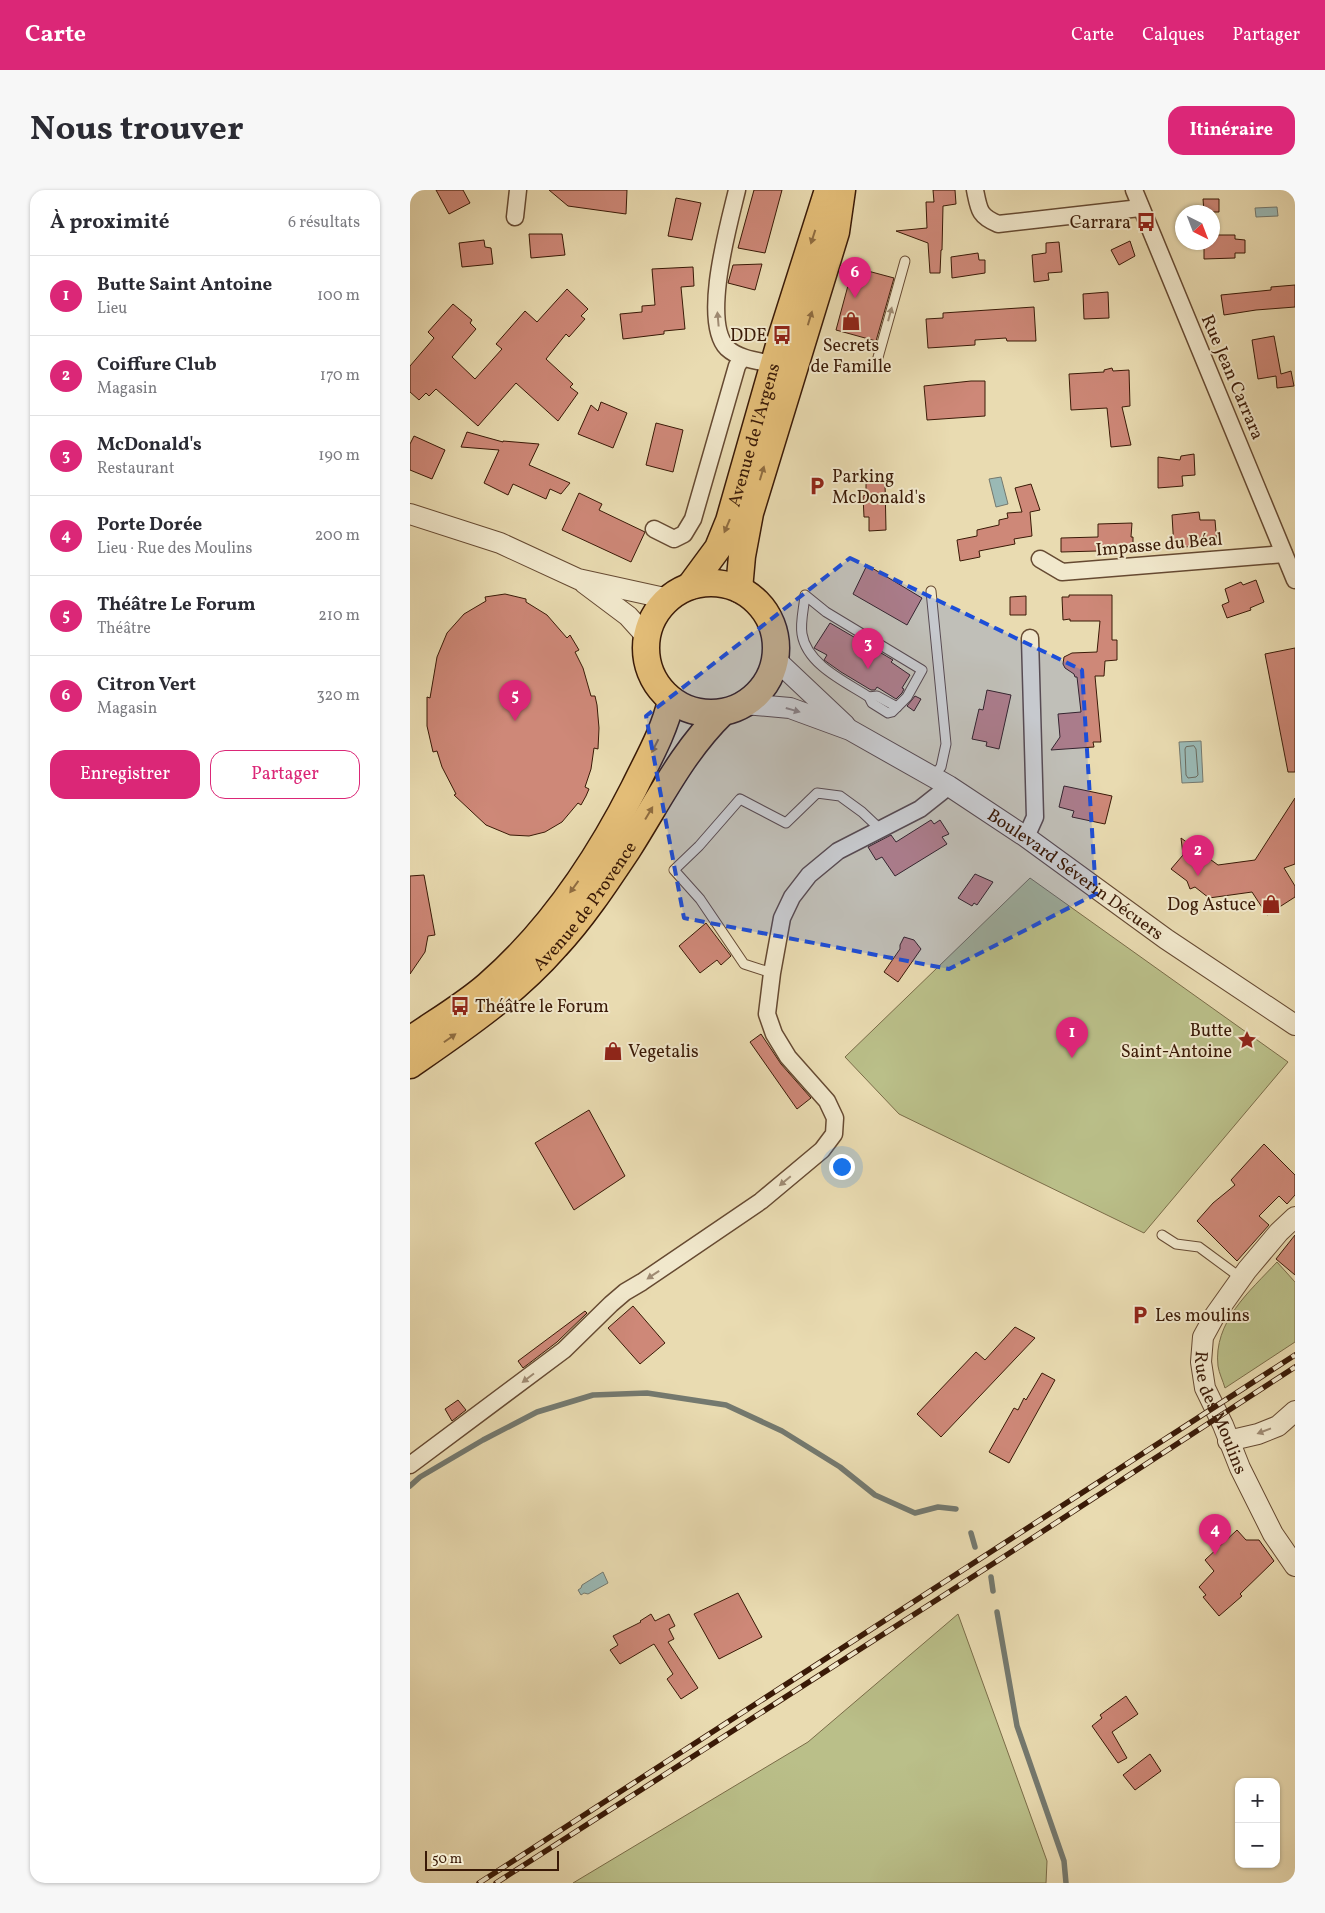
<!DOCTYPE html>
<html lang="fr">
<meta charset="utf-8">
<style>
:root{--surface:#fff;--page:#f7f7f7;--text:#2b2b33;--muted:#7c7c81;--line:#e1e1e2;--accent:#db2777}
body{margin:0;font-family:Vollkorn,serif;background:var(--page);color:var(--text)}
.controls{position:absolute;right:15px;bottom:15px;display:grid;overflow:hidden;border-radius:10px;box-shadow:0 1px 4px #0004}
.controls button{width:45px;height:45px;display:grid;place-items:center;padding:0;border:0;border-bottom:1px solid var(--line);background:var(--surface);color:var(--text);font:25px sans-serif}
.compass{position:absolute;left:765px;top:15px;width:45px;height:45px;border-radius:50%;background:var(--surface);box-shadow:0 1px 4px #0004;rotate:138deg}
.scale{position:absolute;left:15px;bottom:12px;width:134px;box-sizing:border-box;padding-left:5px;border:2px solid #3a1a07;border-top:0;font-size:14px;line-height:18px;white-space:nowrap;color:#3a1a07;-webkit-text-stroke:4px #f1e8cc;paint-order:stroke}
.you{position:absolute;left:431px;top:976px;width:18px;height:18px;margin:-12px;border:4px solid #fff;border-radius:50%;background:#1a73e8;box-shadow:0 0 0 8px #1a73e833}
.badge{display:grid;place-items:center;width:32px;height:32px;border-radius:50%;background:var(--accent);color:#fff;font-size:16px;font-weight:700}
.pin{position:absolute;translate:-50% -41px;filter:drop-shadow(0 1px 2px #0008)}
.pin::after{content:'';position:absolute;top:26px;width:18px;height:15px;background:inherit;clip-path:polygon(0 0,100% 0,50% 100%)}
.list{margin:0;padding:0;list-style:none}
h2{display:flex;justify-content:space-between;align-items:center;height:65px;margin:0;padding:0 20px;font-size:21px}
h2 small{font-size:16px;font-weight:400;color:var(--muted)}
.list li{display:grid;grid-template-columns:32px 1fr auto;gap:15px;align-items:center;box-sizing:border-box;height:80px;padding:0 20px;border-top:1px solid var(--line)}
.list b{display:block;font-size:19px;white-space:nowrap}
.list p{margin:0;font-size:16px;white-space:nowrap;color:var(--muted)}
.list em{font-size:16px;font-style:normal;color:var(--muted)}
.actions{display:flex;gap:10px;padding:15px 20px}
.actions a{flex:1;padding:11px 0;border:1px solid var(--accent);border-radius:15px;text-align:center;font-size:18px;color:var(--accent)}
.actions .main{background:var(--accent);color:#fff}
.map{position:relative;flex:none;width:885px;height:1693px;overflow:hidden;border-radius:15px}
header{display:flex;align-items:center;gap:30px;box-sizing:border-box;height:70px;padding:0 25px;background:var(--accent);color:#fff}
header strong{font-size:24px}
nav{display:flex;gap:28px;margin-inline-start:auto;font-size:18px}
.intro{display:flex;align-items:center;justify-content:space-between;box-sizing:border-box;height:120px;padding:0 30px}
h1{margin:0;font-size:35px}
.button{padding:12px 22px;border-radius:15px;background:var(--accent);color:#fff;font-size:18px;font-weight:700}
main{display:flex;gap:30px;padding:0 30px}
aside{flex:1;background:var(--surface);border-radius:15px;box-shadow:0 1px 4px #0004}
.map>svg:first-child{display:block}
.green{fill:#babf89;stroke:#7a6c48}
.water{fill:#9ab9b5;stroke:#74796f}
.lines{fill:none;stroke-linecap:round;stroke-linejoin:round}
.shore{stroke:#6a6a5e;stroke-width:1}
.stream{stroke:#74796f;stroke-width:5.5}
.building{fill:#ce8878;stroke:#3a1a07}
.service-casing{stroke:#664a32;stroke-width:11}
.minor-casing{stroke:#664a32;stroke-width:19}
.tertiary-casing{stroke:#664a32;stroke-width:22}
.primary-casing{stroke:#3a1a07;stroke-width:29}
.service{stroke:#f1e8cc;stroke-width:9}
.minor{stroke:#f1e8cc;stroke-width:16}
.tertiary{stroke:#f1e8cc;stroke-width:20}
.primary{stroke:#e4be78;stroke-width:26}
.rail-casing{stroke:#3a1a07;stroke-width:5.5}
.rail{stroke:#f1e8cc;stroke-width:4;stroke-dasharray:11;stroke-linecap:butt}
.oneway{fill:#8f6c40}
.oneway2{fill:#9f8b73}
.marked{fill:#1d4ed8;fill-opacity:0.2;stroke:#1d4ed8;stroke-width:4;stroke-dasharray:10 6;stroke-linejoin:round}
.labels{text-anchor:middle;stroke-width:4;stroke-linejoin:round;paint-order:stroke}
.poi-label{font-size:18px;fill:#3a1a07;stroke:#f1e8cc;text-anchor:end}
.street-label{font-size:18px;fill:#3a1a07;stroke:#f1e8cc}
</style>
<header>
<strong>Carte</strong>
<nav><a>Carte</a><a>Calques</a><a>Partager</a></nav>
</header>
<div class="intro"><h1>Nous trouver</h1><a class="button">Itinéraire</a></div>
<main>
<aside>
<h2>À proximité<small>6 résultats</small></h2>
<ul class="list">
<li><span class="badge">1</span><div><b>Butte Saint Antoine</b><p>Lieu</p></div><em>100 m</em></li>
<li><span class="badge">2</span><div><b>Coiffure Club</b><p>Magasin</p></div><em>170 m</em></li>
<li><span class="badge">3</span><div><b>McDonald's</b><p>Restaurant</p></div><em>190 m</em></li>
<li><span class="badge">4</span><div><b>Porte Dorée</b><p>Lieu · Rue des Moulins</p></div><em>200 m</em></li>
<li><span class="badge">5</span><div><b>Théâtre Le Forum</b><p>Théâtre</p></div><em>210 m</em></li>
<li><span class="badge">6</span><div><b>Citron Vert</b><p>Magasin</p></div><em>320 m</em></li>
</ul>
<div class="actions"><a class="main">Enregistrer</a><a>Partager</a></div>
</aside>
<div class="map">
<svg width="885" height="1693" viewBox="0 0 885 1693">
<rect width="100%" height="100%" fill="#e9dbb1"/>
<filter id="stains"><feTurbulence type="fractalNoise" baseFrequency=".004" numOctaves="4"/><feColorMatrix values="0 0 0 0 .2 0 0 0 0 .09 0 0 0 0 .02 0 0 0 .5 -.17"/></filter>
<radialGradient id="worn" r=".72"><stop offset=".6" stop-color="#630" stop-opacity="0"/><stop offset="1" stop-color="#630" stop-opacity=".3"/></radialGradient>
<!-- green -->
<g class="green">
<path d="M620,688L878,872L734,1043L489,924L435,867Z"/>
<path d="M867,1072L885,1092V1152L815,1198C813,1191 809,1183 808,1176C803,1132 840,1101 867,1072Z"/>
<path d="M548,1424L637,1671L636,1693H163L398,1552Z"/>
</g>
<!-- water -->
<g class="water">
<path d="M867,17L868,26L846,27L845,18Z"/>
<path d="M591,287L598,314L586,317L579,289Z"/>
<path d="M791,551L793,592L772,593L769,552Z"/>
<path d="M193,1382L198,1393L178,1404L174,1403L171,1405L168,1400L171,1398L172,1395Z"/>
</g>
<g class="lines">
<!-- shore -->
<path class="shore" d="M784,556L786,559L788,585L786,587L778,588L776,585L775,559L776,557Z"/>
<!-- stream -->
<g class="stream">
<path d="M0,1296L10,1287L73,1250L127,1222L183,1205L237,1203L316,1215L372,1241L430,1277L465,1305L505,1323L528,1317L546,1319"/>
<path d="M561,1343L565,1357"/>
<path d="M581,1387L583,1401"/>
<path d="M587,1422L607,1536L654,1671L656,1693"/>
</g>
</g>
<!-- building -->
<g class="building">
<path d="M26,0H53L60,13L39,24Z"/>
<path d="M139,0H217L216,24L158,16Z"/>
<path d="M344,0H372L355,63L328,58Z"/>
<path d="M523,0H545L546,14L533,16L532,60H531L530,83H520L518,53L486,41L517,38L516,12H524Z"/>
<path d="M266,8L291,13L282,50L258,46Z"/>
<path d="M793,9H809V22H794Z"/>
<path d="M119,44H152L155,65L121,68Z"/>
<path d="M802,45H825V49L835,50V63H825V68L794,69V52H802Z"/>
<path d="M74,50L75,57L81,58L83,74L52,77L49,53Z"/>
<path d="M720,51L725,66L709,75L701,60Z"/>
<path d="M649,52L652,82L638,83L639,90L624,92L622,65L636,63V53Z"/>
<path d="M568,63L569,70H575V83L542,88L541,67Z"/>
<path d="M352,74L345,100L318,93L323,75Z"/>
<path d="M283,77L284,96L271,97L275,139L254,141V144L213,149L210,124L232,122V116L245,115L242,79Z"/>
<path d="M443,77L484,88L466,151L426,140Z"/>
<path d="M885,95V117L846,120L814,125L811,105L861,100V97Z"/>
<path d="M157,99L178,119L171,126L175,129L159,147L156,144L136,169L163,194L160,197L168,203L148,231L106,193L68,236L26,199L19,206L16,203L9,210L0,202V176L24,148L18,142L43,114L62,130L60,133L66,139L42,167L65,189L92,159L86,154L115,121L127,132Z"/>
<path d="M698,102L699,128L674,129L673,104Z"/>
<path d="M624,117L626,151H597L596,148L565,150V155L518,158L516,129L533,128V123Z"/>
<path d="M864,146L871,184L881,181L884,196L867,198L866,186L848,189L842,150Z"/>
<path d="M702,178L703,181L719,180L720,216L712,217L721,255L701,257L697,218L661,220L659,184L694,182V180Z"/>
<path d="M561,191H575V226L517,230L514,196Z"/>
<path d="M191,212L217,223L203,258L168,244L181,215L188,221Z"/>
<path d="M246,233L273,240L263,282L236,275Z"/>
<path d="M57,242L93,252V251L129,254L119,275L160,293L151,304L140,299L136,309L103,294L98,305L74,293L89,260L51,257Z"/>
<path d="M4,246L35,260L22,289L0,280V254Z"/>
<path d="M784,264L785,285L772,286L773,296L748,298V267L770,270L771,266Z"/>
<path d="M475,292L476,340L459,341V327H454L453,306L456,305V293Z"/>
<path d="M621,294L630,320L620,322L622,346L604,349L605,354L569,361L570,367L550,371L547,350L567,346V340L589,335V330L598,328L597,323L612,322L605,298Z"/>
<path d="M169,303L192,314L189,320L235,342L221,372L152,340Z"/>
<path d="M789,322L790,330H805L807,354L764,358L762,325Z"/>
<path d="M722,333L721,347H723V360L651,362V348L688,347V334Z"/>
<path d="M457,375L512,408L497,435L443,404Z"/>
<path d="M846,390L854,412L840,418L841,420L817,428L812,415L819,412L815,399L831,392L833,395Z"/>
<path d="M95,404L116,409V412L137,425L157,448L160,445L169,460L165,462L173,478L181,506H185L187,515L189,538L188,559L184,558L181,579L175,597L179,599L176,606L171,615L168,613L152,632L135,642L119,646L100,645L76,635L44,605L46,604L32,577L27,561L23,562L17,536V507L20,508L27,467L37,443L54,424L76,411L75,407Z"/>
<path d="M659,405H702V450H707V470L695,471L694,486H685L691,552H683L684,557L641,560L650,547L648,524L671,522L667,487H665L664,484L655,478L653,474L654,467L662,463L687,462L690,431H660V429L653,430L652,407H659Z"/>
<path d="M616,406V425H600V407Z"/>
<path d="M420,433L483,470L481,472L500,485L492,498L494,499L492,503L486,509L467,497L465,500H461L431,482L414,470L417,465L404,458Z"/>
<path d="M885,458V582H878L855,464Z"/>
<path d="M577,500L601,505L589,559L576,556L577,552L562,549L569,519L573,520Z"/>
<path d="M505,506L511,509L504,521L497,516Z"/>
<path d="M654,596L702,606L695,634L662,627L664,621L649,617Z"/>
<path d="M885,608V674L874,678L885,696V707L857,725L842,702L799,708L785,697L780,699L777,691L761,679L773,665L771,648L808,675L845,670Z"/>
<path d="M521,630L524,634L530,630L539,644L532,647L537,654L485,686L472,667L466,670L458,657L481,645L486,652Z"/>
<path d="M565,684L583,692L567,715L564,713L562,716L548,708Z"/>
<path d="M14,685L25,745L18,746L15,762L0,784V686Z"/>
<path d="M296,733L321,766L311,775L307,770L290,783L269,756Z"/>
<path d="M494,747L504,750L511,759L488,792L474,782L490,759V755Z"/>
<path d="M351,844L371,874L401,908L387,919L340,852Z"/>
<path d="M179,920L215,986L164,1020L125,953Z"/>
<path d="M854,954L885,985V1005L877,1014L869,1006L849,1026L859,1035L827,1071L787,1031L803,1013L825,995L821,990Z"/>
<path d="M885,1045V1085L866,1069Z"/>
<path d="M223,1116L255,1153L230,1174L198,1138Z"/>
<path d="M175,1121L177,1123L147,1152L113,1178L108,1171Z"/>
<path d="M605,1137L625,1148L531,1247L507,1224L566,1162L575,1170Z"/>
<path d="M632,1183L645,1190L599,1273L579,1262L604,1218L608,1220L614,1208L616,1210Z"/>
<path d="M48,1210L56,1220L42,1231L35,1219Z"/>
<path d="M827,1340L836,1350H849L864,1371L830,1404L832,1406L809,1426L793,1407L796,1405L789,1397L804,1381L795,1370Z"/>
<path d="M328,1403L352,1447L309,1469L284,1424Z"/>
<path d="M241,1424L245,1431L259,1424L265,1436L259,1439L264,1449L258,1452L288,1498L271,1509L257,1489L263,1484L244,1454L210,1474L200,1460L208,1455L203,1446L231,1432L230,1431Z"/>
<path d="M716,1506L728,1524L702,1542L717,1568L708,1573L682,1536L692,1528L690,1525Z"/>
<path d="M740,1564L751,1581L725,1600L713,1585Z"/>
</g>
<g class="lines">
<!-- service casing -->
<g class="service-casing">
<g id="service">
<path d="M467,171L495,71"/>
<path d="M521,401L536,554L531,577L523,586"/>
<path d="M395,405L416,422L512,480L497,507L482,522L478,523L462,513L459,507C436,492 397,475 392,444C390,432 394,418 395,405Z"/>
<path d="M459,507L467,506L487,517"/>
<path d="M362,783L334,774L290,709L264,680L289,656L330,609L376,633L407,603L430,606L452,622L470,639"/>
<path d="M752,1045L766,1054L789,1057L831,1088"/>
</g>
</g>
<!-- minor casing -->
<g class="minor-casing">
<g id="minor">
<path d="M327,0C319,34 291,131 317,158C331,171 354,171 371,176"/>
<path d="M565,0C569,20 569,26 588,34L730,18"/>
<path d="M724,0L885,390"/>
<path d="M105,27L108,0"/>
<path d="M244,339L264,349L274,344L283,329L327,176L332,168"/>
<path d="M630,369L652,382L874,364"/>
<path d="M616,647L625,627L620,448"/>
<path d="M0,1275L154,1160L201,1114L215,1102L232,1092L351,1011L412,960L424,944L425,928L417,911L378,867L364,844L357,824L362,783L372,728L382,707L399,685L428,661L510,619L539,596"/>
</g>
</g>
<!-- tertiary casing -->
<g class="tertiary-casing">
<g id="tertiary">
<path d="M0,324L90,353L168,389L259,409"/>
<path d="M174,393L218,426L237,447"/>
<path d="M365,469L435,535"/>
<path id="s1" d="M334,514L380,518L440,540L539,596L616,647L756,749L885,835"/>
<path id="s2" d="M885,1027L869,1042L837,1080L805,1125L793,1147L791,1172L795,1198L813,1235L830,1278L863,1344L885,1376"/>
<path d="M818,1251L848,1244L868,1236L885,1221"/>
</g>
</g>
<!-- primary casing -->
<g class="primary-casing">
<g id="primary">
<circle cx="301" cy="458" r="65"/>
<path id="s3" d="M280,396L308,358L319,331L372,145L418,0"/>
<path d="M329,399L332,366L340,323L426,42L432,0"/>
<path d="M0,850C26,832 54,816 78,795C140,741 187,671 224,598C238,569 254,542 261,511"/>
<path id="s4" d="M0,875C52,839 104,804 146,756C173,727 196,692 218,659C248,612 272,562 312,523"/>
</g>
</g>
<!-- service -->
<use href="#service" class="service"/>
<!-- minor -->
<use href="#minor" class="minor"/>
<!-- tertiary -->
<use href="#tertiary" class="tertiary"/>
<!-- primary -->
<use href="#primary" class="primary"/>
<!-- rail casing -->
<g class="rail-casing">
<g id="rail">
<path d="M69,1693L885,1165"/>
<path d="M86,1693L595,1366L885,1177"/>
</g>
</g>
<!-- rail -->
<use href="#rail" class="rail"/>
</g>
<!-- one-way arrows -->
<defs><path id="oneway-solid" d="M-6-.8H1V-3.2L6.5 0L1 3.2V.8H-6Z" transform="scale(1.25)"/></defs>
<g class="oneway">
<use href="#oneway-solid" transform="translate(403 47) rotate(108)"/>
<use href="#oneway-solid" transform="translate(400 128) rotate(-73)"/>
<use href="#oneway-solid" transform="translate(352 283) rotate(-73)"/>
<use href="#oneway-solid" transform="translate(317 336) rotate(113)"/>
<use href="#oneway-solid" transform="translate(245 556) rotate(117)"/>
<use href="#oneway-solid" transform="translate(239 623) rotate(-59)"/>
<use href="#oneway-solid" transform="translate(164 697) rotate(126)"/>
<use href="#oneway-solid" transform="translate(40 848) rotate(-35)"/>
</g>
<g class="oneway2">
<use href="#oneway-solid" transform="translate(480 124) rotate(-75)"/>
<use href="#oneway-solid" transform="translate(308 129) rotate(-95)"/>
<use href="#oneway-solid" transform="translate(383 520) rotate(16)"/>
<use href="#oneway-solid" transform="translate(375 991) rotate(140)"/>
<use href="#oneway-solid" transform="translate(243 1085) rotate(146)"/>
<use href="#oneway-solid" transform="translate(118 1188) rotate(143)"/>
<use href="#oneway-solid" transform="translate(854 1241) rotate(159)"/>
</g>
<!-- marked area -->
<path class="marked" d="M440,368L672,480L686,704L539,779L274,728L236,526Z"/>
<!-- icons -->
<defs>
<g id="bus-bare" transform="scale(1.5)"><path d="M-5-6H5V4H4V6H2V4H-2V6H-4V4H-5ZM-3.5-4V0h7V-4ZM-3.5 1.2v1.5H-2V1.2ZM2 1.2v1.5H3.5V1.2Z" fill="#8f2418" stroke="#f1e8cc" stroke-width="2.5" paint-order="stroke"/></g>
<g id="shop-bare" transform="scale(1.5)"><path d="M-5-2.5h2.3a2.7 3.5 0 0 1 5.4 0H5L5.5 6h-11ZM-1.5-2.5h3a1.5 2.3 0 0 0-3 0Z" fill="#8f2418" stroke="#f1e8cc" stroke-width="2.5" paint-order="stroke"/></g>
<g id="parking-bare" transform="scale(1.5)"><path d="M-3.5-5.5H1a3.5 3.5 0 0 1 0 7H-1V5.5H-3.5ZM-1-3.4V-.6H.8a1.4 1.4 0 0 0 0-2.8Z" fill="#8f2418" stroke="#f1e8cc" stroke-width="2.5" paint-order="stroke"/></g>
<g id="sight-bare" transform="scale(1.5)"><path d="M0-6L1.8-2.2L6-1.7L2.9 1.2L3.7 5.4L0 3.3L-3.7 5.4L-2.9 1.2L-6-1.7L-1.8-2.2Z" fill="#8f2418" stroke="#f1e8cc" stroke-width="2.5" paint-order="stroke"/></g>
</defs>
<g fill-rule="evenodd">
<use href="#bus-bare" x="736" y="32"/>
<use href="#shop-bare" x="441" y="131"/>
<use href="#bus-bare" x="372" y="145"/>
<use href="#parking-bare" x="407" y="296"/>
<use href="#shop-bare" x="861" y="714"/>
<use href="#bus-bare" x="50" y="816"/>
<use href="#sight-bare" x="837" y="850"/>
<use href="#shop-bare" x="203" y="861"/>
<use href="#parking-bare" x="730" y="1125"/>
</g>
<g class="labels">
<!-- poi labels -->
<g class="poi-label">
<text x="721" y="38">Carrara</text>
<text x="357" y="151">DDE</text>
<text x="441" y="161" text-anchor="middle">Secrets<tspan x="441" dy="21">de Famille</tspan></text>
<text x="422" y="292" text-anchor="start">Parking<tspan x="422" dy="21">McDonald's</tspan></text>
<text x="846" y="720">Dog Astuce</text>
<text x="65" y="822" text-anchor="start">Théâtre le Forum</text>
<text x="822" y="846">Butte<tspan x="822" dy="21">Saint-Antoine</tspan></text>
<text x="218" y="867" text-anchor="start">Vegetalis</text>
<text x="745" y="1131" text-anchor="start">Les moulins</text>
</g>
<!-- street labels -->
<g class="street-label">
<text transform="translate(823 187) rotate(67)" y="6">Rue Jean Carrara</text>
<text dy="6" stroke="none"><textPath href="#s3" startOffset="166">Avenue de l'Argens</textPath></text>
<text transform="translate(749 354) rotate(-5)" y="6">Impasse du Béal</text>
<text dy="6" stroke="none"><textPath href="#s1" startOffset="378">Boulevard Séverin Décuers</textPath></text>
<text dy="6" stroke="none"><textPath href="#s4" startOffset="238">Avenue de Provence</textPath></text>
<text dy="6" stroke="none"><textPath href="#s2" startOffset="231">Rue des Moulins</textPath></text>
</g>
</g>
<rect width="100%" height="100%" filter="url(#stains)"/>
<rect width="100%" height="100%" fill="url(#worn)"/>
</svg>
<div class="controls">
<button>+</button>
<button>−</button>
</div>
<svg class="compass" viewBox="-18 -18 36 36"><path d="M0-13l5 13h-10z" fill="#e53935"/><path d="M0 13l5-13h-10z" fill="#7c7c81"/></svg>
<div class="scale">50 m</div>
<div class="you"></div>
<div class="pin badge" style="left:662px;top:868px">1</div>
<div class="pin badge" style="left:788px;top:686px">2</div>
<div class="pin badge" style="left:458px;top:479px">3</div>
<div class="pin badge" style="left:805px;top:1365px">4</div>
<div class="pin badge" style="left:105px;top:531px">5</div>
<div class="pin badge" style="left:445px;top:108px">6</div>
</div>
</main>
